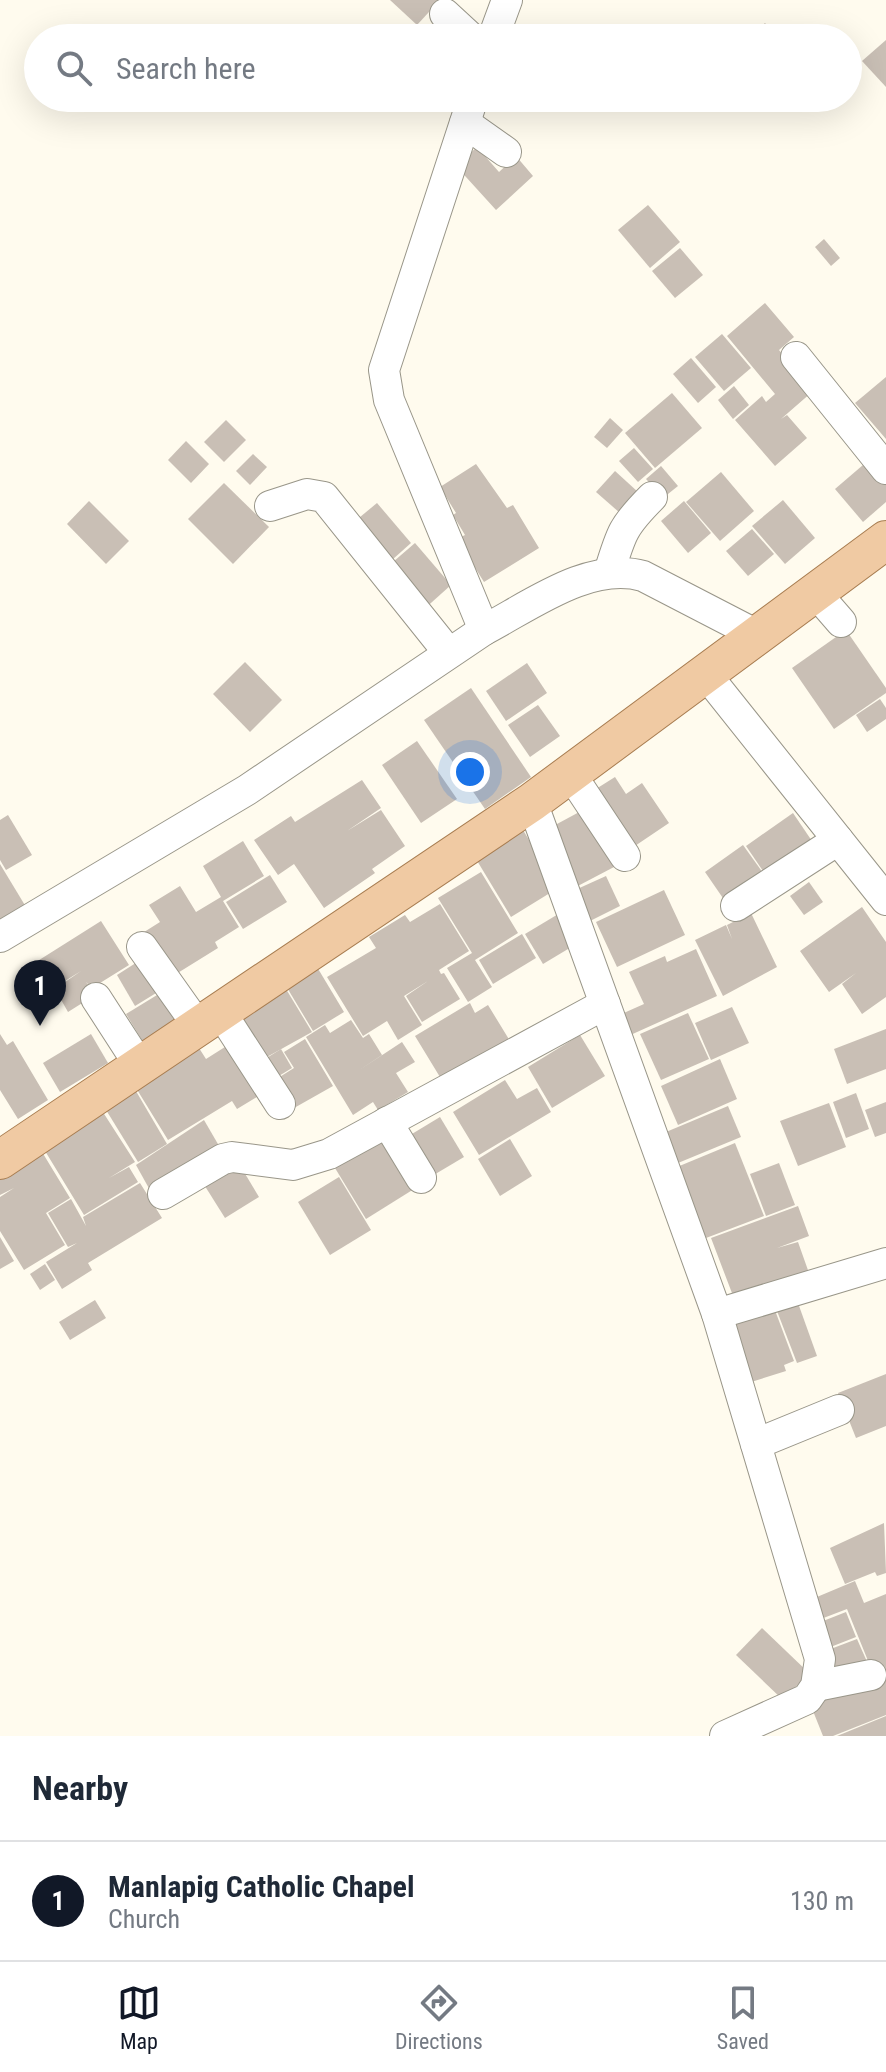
<!DOCTYPE html>
<style>
:root{--surface:#fff;--page:#f6f6f7;--text:#1f2937;--muted:#747a83;--line:#e0e1e3;--accent:#111827}
body{margin:0;font-family:"Roboto Condensed",sans-serif;background:var(--page);color:var(--text)}
.you{position:absolute;left:470px;top:772px;width:28px;height:28px;margin:-20px;border:6px solid #fff;border-radius:50%;background:#1a73e8;box-shadow:0 0 0 12px #1a73e833}
.badge{display:grid;place-items:center;width:52px;height:52px;border-radius:50%;background:var(--accent);color:#fff;font-size:26px;font-weight:700}
.pin{position:absolute;translate:-50% -66px;filter:drop-shadow(0 2px 4px #0008)}
.pin::after{content:'';position:absolute;top:42px;width:28px;height:24px;background:inherit;clip-path:polygon(0 0,100% 0,50% 100%)}
.list{margin:0;padding:0;list-style:none}
h2{display:flex;justify-content:space-between;align-items:center;height:104px;margin:0;padding:0 32px;font-size:34px}
h2 small{font-size:26px;font-weight:400;color:var(--muted)}
.list li{display:grid;grid-template-columns:52px 1fr auto;gap:24px;align-items:center;box-sizing:border-box;height:120px;padding:0 32px;border-top:2px solid var(--line)}
.list b{display:block;font-size:30px;white-space:nowrap}
.list p{margin:0;font-size:26px;white-space:nowrap;color:var(--muted)}
.list em{font-size:26px;font-style:normal;color:var(--muted)}
.icon{flex:none;width:44px;height:44px;fill:none;stroke:currentColor;stroke-width:2;stroke-linecap:round;stroke-linejoin:round}
.map{position:relative;flex:none;width:886px;height:1736px;overflow:hidden}
.search{position:absolute;background:var(--surface);box-shadow:0 8px 32px #0002;left:24px;right:24px;top:24px;height:88px;display:flex;align-items:center;gap:20px;box-sizing:border-box;padding:0 28px;border-radius:44px;color:var(--muted);font-size:30px}
.sheet{height:224px;background:var(--surface)}
nav{display:flex;justify-content:space-around;align-items:center;box-sizing:border-box;height:112px;border-top:2px solid var(--line);background:var(--surface);font-size:22px;color:var(--muted)}
nav a{display:grid;justify-items:center;gap:4px}
nav .on{color:var(--accent)}
.map>svg:first-child{display:block}
.building{fill:#c9bfb5}
.lines{fill:none;stroke-linecap:round;stroke-linejoin:round}
.minor-casing{stroke:#999689;stroke-width:32}
.major-casing{stroke:#a87d51;stroke-width:40}
.minor{stroke:#fff;stroke-width:30}
.major{stroke:#f0caa3;stroke-width:38}
</style>
<div class="map">
<svg width="886" height="1736" viewBox="0 0 886 1736">
<rect width="100%" height="100%" fill="#fffbee"/>
<!-- building -->
<g class="building">
<path d="M390,0H440L417,25Z"/>
<path d="M765,23L778,38H749Z"/>
<path d="M886,40V87L862,61Z"/>
<path d="M477,147L499,172L516,156L533,176L496,210L456,166Z"/>
<path d="M648,205L680,242L650,268L618,230Z"/>
<path d="M824,239L840,258L831,266L815,247Z"/>
<path d="M680,248L703,275L675,298L652,271Z"/>
<path d="M765,303L794,337L779,350L812,392L781,419L787,415L807,438L775,466L735,420L762,396L766,402L775,394L727,336Z"/>
<path d="M722,334L751,368L724,391L695,357Z"/>
<path d="M691,358L716,387L698,403L673,374Z"/>
<path d="M886,377V439L855,403Z"/>
<path d="M734,386L749,405L733,419L718,400Z"/>
<path d="M672,393L702,428L655,468L625,433Z"/>
<path d="M610,418L623,430L607,448L594,437Z"/>
<path d="M226,420L246,440L224,462L204,442Z"/>
<path d="M186,441L209,464L191,483L168,460Z"/>
<path d="M634,448L653,469L638,482L619,461Z"/>
<path d="M253,454L267,467L250,485L236,471Z"/>
<path d="M870,459L886,478V502L863,522L835,489Z"/>
<path d="M476,464L507,508L513,505L539,548L484,582L457,539L465,535L453,515L456,513L440,487Z"/>
<path d="M661,466L678,486L663,498L646,479Z"/>
<path d="M615,471L638,492L620,513L596,492Z"/>
<path d="M721,472L754,511L720,541L686,502Z"/>
<path d="M224,483L269,527L233,564L188,519Z"/>
<path d="M783,500L815,538L785,564L752,526Z"/>
<path d="M89,501L129,541L106,564L67,524Z"/>
<path d="M684,501L711,533L688,553L661,521Z"/>
<path d="M377,503L411,543L383,568L348,527Z"/>
<path d="M752,529L774,554L748,576L726,551Z"/>
<path d="M415,543L451,585L422,611L386,568Z"/>
<path d="M846,630L886,688V693L834,729L792,668Z"/>
<path d="M245,662L282,700L250,732L213,694Z"/>
<path d="M527,663L547,693L506,721L486,691Z"/>
<path d="M471,688L531,777L485,809L424,720Z"/>
<path d="M880,699L886,708V719L867,732L856,715Z"/>
<path d="M538,705L560,736L530,757L508,725Z"/>
<path d="M417,741L457,799L421,823L382,765Z"/>
<path d="M615,777L626,794L642,783L669,823L626,852L588,794Z"/>
<path d="M362,780L381,808L347,831L381,810L405,846L372,869L375,873L324,908L294,864L278,875L254,840L291,816L295,822Z"/>
<path d="M583,810L614,867L574,888L544,831Z"/>
<path d="M793,813L816,847L769,880L746,846Z"/>
<path d="M8,815L32,855L6,870L0,860V820Z"/>
<path d="M523,830L558,888L511,917L476,859Z"/>
<path d="M243,841L264,876L223,901L239,927L215,942L218,948L168,979L141,934L160,922L149,905L180,886L196,912L221,897L203,866Z"/>
<path d="M743,845L766,877L727,904L705,872Z"/>
<path d="M0,864L26,907L0,923Z"/>
<path d="M481,872L518,933L475,960L492,987L468,1002L447,968L472,953L438,898Z"/>
<path d="M270,875L287,902L243,929L226,902Z"/>
<path d="M606,876L620,906L590,921L575,890Z"/>
<path d="M809,882L823,902L804,915L790,896Z"/>
<path d="M664,890L685,935L617,967L596,922Z"/>
<path d="M440,904L469,951L439,970L441,974L444,973L460,999L422,1022L406,996L428,981L404,996L422,1025L398,1040L387,1021L363,1036L327,977L376,948L369,937L405,915L410,922Z"/>
<path d="M862,907L886,942V997L862,1014L842,984L856,973L829,992L800,951Z"/>
<path d="M560,913L578,943L543,964L525,934Z"/>
<path d="M751,913L777,967L723,996L695,940L726,925L732,939L727,925Z"/>
<path d="M101,921L129,965L92,988L86,982L95,995L68,1012L55,989L81,971L52,989L36,962Z"/>
<path d="M522,934L536,958L493,984L479,960Z"/>
<path d="M696,949L717,996L626,1037L617,1016L644,1004L629,972L665,956L667,962Z"/>
<path d="M142,959L161,990L135,1006L117,975Z"/>
<path d="M317,967L344,1012L313,1031L286,986Z"/>
<path d="M286,989L312,1032L256,1063L232,1024Z"/>
<path d="M162,992L181,1023L145,1045L126,1014Z"/>
<path d="M470,1003L475,1013L488,1005L510,1041L443,1082L415,1036Z"/>
<path d="M732,1007L749,1043L711,1060L695,1023Z"/>
<path d="M688,1013L709,1059L661,1080L640,1034Z"/>
<path d="M351,1020L363,1038L369,1034L382,1055L358,1071L402,1042L415,1062L396,1073L408,1092L378,1110L373,1102L353,1115L306,1037L325,1025L330,1033Z"/>
<path d="M886,1029V1069L847,1084L834,1049Z"/>
<path d="M0,1034L7,1045L13,1041L48,1100L18,1119L0,1090Z"/>
<path d="M91,1034L108,1063L60,1092L43,1063Z"/>
<path d="M580,1035L605,1076L552,1108L528,1067Z"/>
<path d="M305,1039L333,1086L287,1112L270,1083L294,1068L284,1052Z"/>
<path d="M236,1040L267,1091L237,1109L232,1101L168,1140L136,1088L199,1048L206,1059Z"/>
<path d="M281,1049L292,1068L269,1082L257,1064Z"/>
<path d="M720,1059L737,1099L678,1125L661,1086Z"/>
<path d="M505,1080L517,1099L537,1088L551,1112L479,1155L453,1112Z"/>
<path d="M133,1086L167,1144L138,1162L103,1105Z"/>
<path d="M856,1093L869,1129L846,1138L833,1102Z"/>
<path d="M886,1102V1133L875,1137L865,1110Z"/>
<path d="M829,1103L846,1147L798,1166L780,1121Z"/>
<path d="M99,1106L135,1162L109,1178L129,1167L138,1182L84,1215L42,1146Z"/>
<path d="M728,1106L741,1137L678,1163L666,1132Z"/>
<path d="M440,1117L464,1157L427,1179L402,1140Z"/>
<path d="M204,1120L222,1151L151,1192L136,1165Z"/>
<path d="M391,1133L422,1184L366,1219L335,1168Z"/>
<path d="M510,1139L532,1176L500,1196L478,1159Z"/>
<path d="M735,1143L764,1216L706,1238L677,1167Z"/>
<path d="M39,1147L70,1198L46,1213L65,1245L24,1270L0,1231V1197L14,1188L0,1195V1170Z"/>
<path d="M238,1162L259,1197L225,1218L203,1183Z"/>
<path d="M779,1163L795,1205L766,1216L750,1174Z"/>
<path d="M339,1177L371,1230L330,1255L298,1202Z"/>
<path d="M140,1183L162,1218L88,1263L92,1270L62,1289L46,1262L77,1243L68,1247L48,1213L71,1199L86,1226L83,1217Z"/>
<path d="M798,1206L809,1236L777,1248L798,1242L809,1273L735,1301L711,1238Z"/>
<path d="M0,1237L14,1261L0,1269Z"/>
<path d="M45,1264L55,1280L40,1290L30,1274Z"/>
<path d="M95,1300L106,1318L70,1340L59,1322Z"/>
<path d="M798,1303L817,1356L797,1363L777,1311Z"/>
<path d="M773,1305L794,1361L784,1365L786,1371L748,1383L726,1323Z"/>
<path d="M886,1374V1426L856,1438L838,1393Z"/>
<path d="M884,1523L886,1573L877,1576L875,1572L845,1584L830,1548Z"/>
<path d="M855,1581L864,1603L886,1594V1674L875,1678L847,1609L813,1622L805,1602Z"/>
<path d="M846,1612L856,1637L823,1650L813,1625Z"/>
<path d="M762,1628L809,1673L783,1700L736,1655Z"/>
<path d="M857,1639L868,1664L830,1680L820,1653Z"/>
<path d="M886,1675V1715L833,1736H823L809,1701Z"/>
<path d="M886,1716V1736H837Z"/>
</g>
<g class="lines">
<!-- minor casing -->
<g class="minor-casing">
<g id="minor">
<path d="M445,14L471,38"/>
<path d="M493,38L507,0"/>
<path d="M473,98L384,370L389,400L484,630C530,606 589,561 643,576L757,635"/>
<path d="M465,123L506,152"/>
<path d="M796,357L886,469"/>
<path d="M270,506L307,494L324,497L448,652"/>
<path d="M609,573C621,533 623,526 652,497"/>
<path d="M815,592L841,622"/>
<path d="M705,673L886,900"/>
<path d="M570,773L625,856"/>
<path d="M532,802L717,1314L820,1659L816,1686L807,1699L725,1736"/>
<path d="M736,906L838,840"/>
<path d="M0,937L247,790L484,630"/>
<path d="M142,947L198,1026"/>
<path d="M96,998L140,1066"/>
<path d="M220,1011L280,1104"/>
<path d="M387,1122L421,1178"/>
<path d="M163,1194L223,1159L232,1157L293,1165L329,1154L605,1004"/>
<path d="M717,1314L886,1263"/>
<path d="M756,1444L839,1410"/>
<path d="M816,1686L871,1675"/>
</g>
</g>
<!-- major casing -->
<g class="major-casing">
<path id="major" d="M0,1160L532,802L886,540"/>
</g>
<!-- minor -->
<use href="#minor" class="minor"/>
<!-- major -->
<use href="#major" class="major"/>
</g>
</svg>
<div class="you"></div>
<div class="pin badge" style="left:40px;top:1026px">1</div>
<div class="search"><svg class="icon" aria-label="search" viewBox="0 0 24 24"><circle cx="10" cy="10" r="6"/><path d="M15 15l6 6"/></svg>Search here</div>
</div>
<section class="sheet">
<h2>Nearby<small></small></h2>
<ul class="list">
<li><span class="badge">1</span><div><b>Manlapig Catholic Chapel</b><p>Church</p></div><em>130 m</em></li>
</ul>
</section>
<nav>
<a class="on"><svg class="icon" aria-label="map" viewBox="0 0 24 24"><path d="M3 6l6-2 6 2 6-2v14l-6 2-6-2-6 2zM9 4v14M15 6v14"/></svg>Map</a>
<a><svg class="icon" aria-label="directions" viewBox="0 0 24 24"><path d="M12 3l9 9-9 9-9-9zM9 14v-3h6M13 9l2 2-2 2"/></svg>Directions</a>
<a><svg class="icon" aria-label="saved" viewBox="0 0 24 24"><path d="M7 4h10v16l-5-4-5 4z"/></svg>Saved</a>
</nav>
